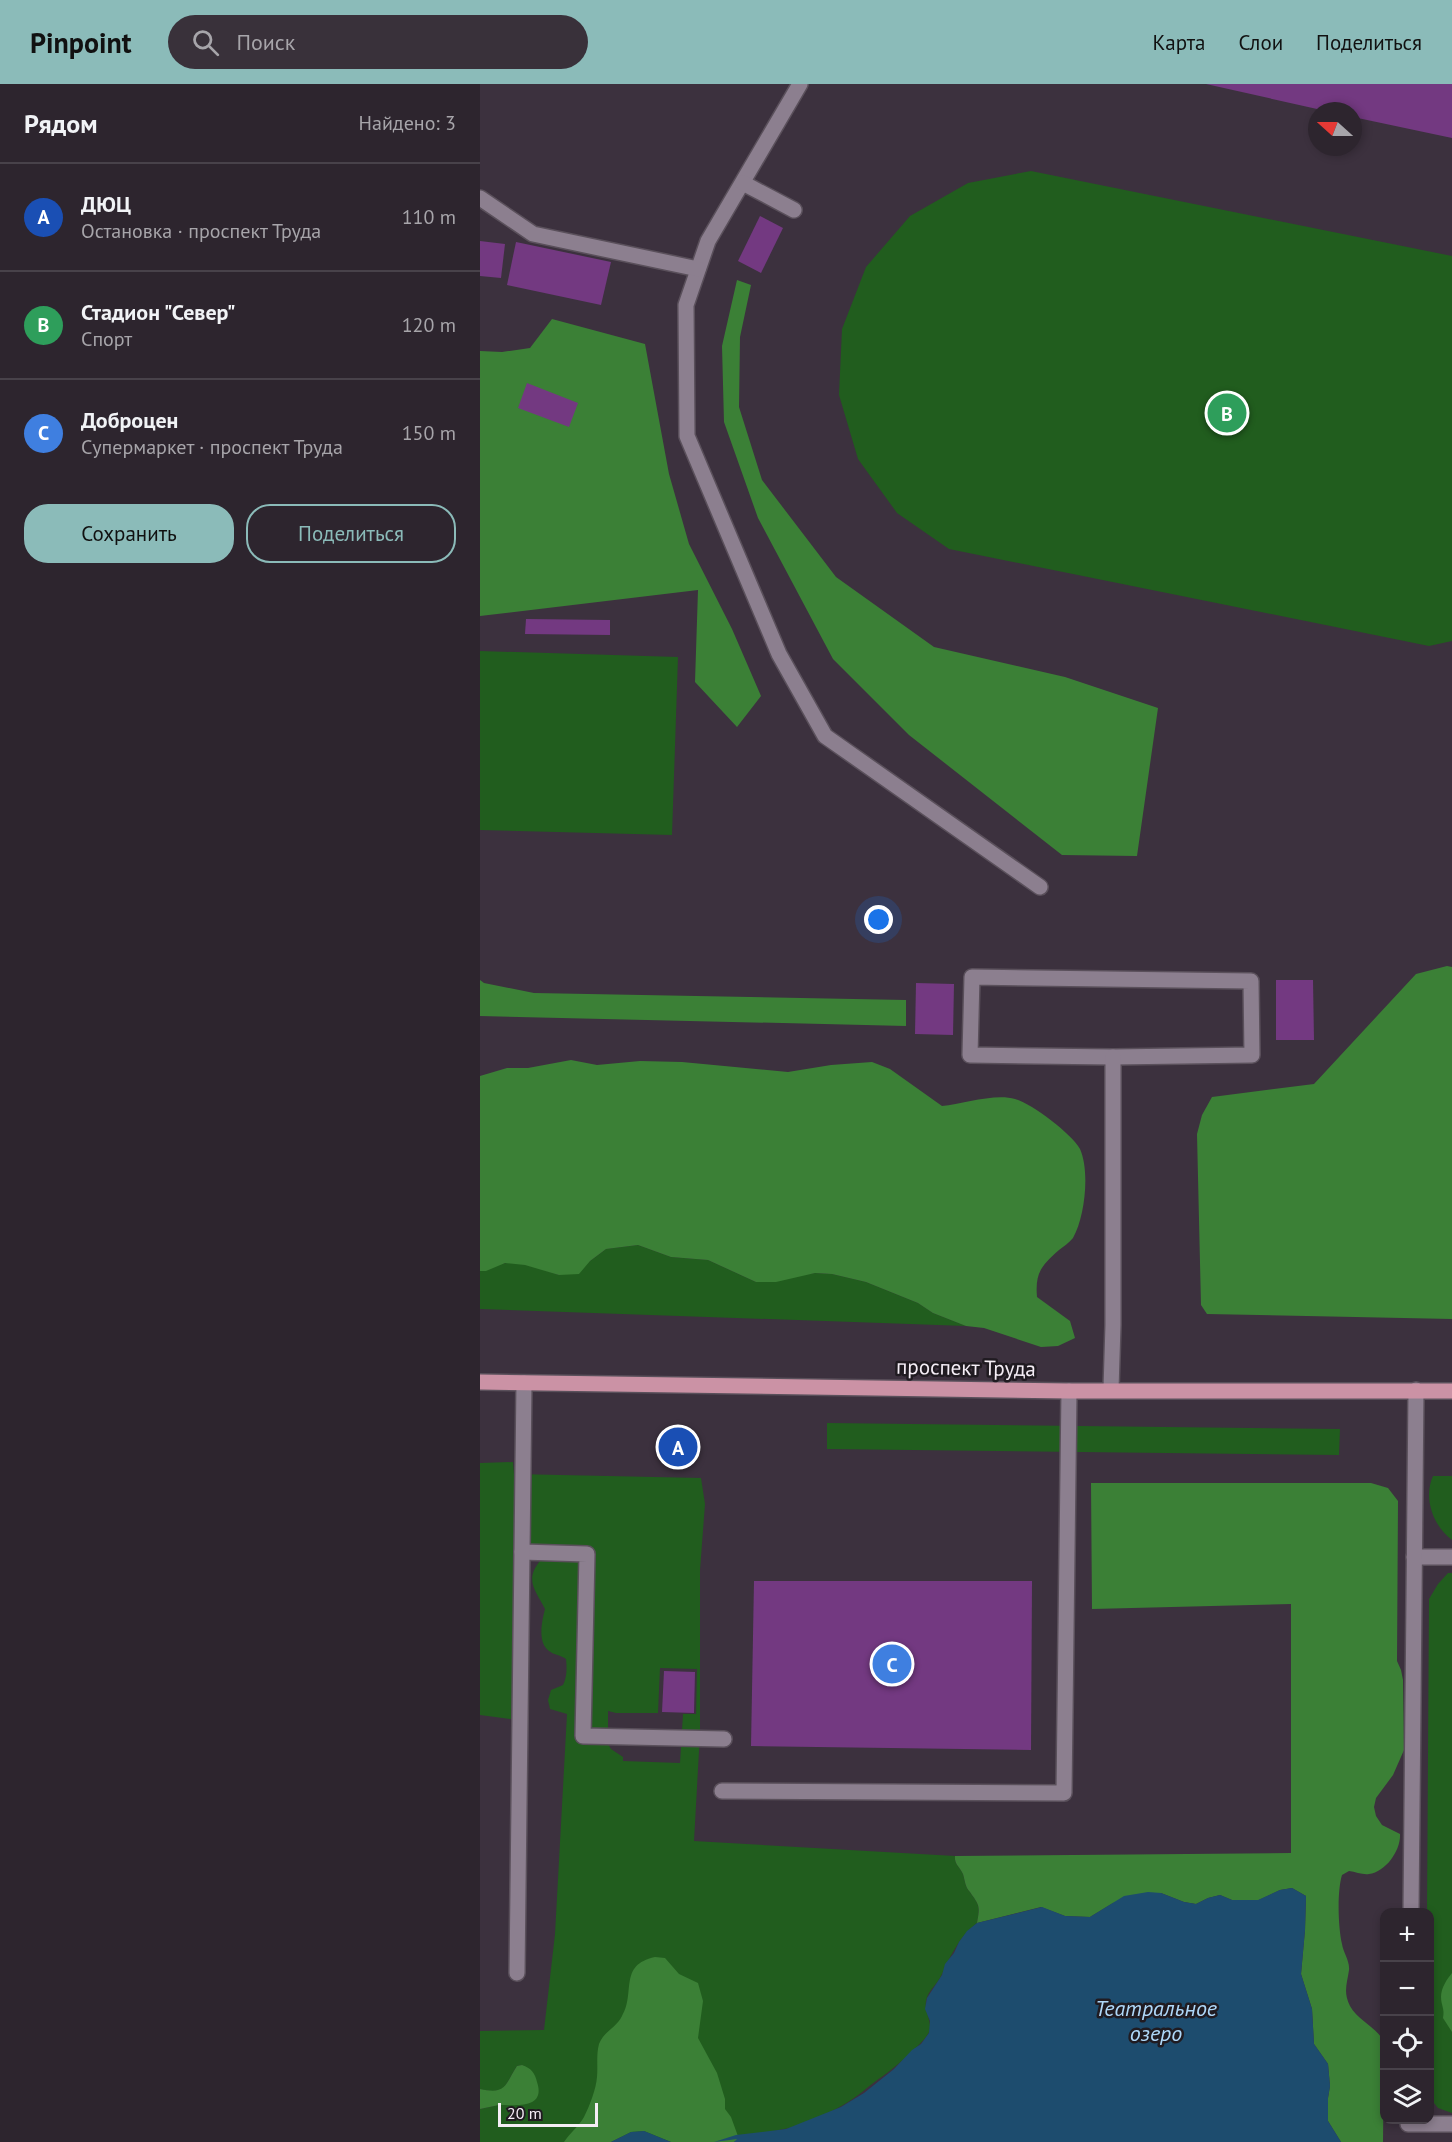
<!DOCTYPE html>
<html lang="ru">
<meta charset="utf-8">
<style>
:root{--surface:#2d252e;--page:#39313a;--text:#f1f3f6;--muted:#a7a5aa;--line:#48424a;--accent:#8bbbb9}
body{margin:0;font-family:"PT Sans",sans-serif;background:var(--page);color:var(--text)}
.controls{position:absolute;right:18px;bottom:18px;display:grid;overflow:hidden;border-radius:12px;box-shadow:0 3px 9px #0003}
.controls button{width:54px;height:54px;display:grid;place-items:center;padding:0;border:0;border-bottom:2px solid var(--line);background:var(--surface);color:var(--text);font:30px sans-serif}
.compass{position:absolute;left:828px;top:18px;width:54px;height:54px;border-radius:50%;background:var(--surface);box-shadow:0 3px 9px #0003;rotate:291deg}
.scale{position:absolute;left:18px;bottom:15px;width:100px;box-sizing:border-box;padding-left:6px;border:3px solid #f5eef6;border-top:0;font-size:16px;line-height:21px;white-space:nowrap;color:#f5eef6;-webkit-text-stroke:4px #201b21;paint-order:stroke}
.you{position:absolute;left:399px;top:836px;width:21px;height:21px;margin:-15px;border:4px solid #fff;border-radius:50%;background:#1a73e8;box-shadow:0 0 0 9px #1a73e833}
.badge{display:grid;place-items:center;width:39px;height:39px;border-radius:50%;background:var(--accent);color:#fff;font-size:20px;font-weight:700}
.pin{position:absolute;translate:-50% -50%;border:3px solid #fff;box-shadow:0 2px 6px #0006}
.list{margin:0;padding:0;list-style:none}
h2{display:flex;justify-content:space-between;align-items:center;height:78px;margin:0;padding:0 24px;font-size:26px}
h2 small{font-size:20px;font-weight:400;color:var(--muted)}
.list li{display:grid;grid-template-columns:39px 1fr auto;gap:18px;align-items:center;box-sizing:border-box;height:108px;padding:0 24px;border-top:2px solid var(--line)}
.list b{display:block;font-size:22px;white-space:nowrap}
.list p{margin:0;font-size:20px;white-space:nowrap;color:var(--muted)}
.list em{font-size:20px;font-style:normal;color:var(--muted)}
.actions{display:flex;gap:12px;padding:18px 24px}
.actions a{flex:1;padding:14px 0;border:2px solid var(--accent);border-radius:24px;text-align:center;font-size:21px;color:var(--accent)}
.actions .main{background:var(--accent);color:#111}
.icon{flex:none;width:33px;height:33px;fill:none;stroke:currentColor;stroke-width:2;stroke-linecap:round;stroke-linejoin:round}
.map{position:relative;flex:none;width:972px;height:2058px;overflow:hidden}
header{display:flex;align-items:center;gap:36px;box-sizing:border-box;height:84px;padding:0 30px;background:var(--accent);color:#111}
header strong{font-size:28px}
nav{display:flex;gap:33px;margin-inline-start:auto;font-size:21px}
.search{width:420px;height:54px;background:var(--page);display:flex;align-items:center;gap:15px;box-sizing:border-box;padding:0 21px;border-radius:33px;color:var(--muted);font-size:22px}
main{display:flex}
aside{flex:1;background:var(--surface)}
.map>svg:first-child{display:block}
.green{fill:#215d1e;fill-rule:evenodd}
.forest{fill:#3b8036}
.water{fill:#1d4c6e}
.building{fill:#733981}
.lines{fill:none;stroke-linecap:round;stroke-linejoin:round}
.minor-casing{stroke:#5a505b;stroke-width:18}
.major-casing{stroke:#5a505b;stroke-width:18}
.minor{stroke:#8c7f8f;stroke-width:15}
.major{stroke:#cb92a5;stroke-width:15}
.labels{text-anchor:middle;stroke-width:5;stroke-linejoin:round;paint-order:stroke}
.street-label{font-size:21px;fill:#f5eef6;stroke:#201b21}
.water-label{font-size:22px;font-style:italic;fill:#afd8f9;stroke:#201b21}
</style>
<header>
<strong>Pinpoint</strong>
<div class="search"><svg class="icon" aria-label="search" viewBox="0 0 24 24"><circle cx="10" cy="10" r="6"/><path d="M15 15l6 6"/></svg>Поиск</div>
<nav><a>Карта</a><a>Слои</a><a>Поделиться</a></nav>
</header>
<main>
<aside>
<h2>Рядом<small>Найдено: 3</small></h2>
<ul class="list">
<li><span class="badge" style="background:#1a4fb4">A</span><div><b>ДЮЦ</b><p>Остановка · проспект Труда</p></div><em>110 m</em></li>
<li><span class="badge" style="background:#2e9e5b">B</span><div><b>Стадион &quot;Север&quot;</b><p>Спорт</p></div><em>120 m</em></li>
<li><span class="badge" style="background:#3f7fe0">C</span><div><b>Доброцен</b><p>Супермаркет · проспект Труда</p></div><em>150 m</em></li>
</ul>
<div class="actions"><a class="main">Сохранить</a><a>Поделиться</a></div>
</aside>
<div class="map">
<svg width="972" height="2058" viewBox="0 0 972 2058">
<rect width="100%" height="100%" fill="#3c313e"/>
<!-- green -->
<g class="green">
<path d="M551,87L972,172V557L949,562L469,465L417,429L378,375L359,311L362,245L386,183L430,132L488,99Z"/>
<path d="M0,567L198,573L192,751L0,746Z"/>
<path d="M158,1161L191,1173L228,1176L276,1198L335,1189L352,1190L386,1198L438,1219L453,1229L486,1242L0,1225V1187C10,1187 18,1179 27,1179C45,1178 63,1186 79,1191L110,1177L126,1165Z"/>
<path d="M347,1339L860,1345L859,1371L347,1365Z"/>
<path d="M33,1378L34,1390L221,1394L225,1420L220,1486V1649L214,1757L475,1772C474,1780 480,1783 483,1790C485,1796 485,1803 490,1808C500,1822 500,1822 497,1839C480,1852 470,1872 462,1890C458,1900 448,1906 446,1917C444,1928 453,1938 449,1948C446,1957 412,1986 403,1992C389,2001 378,2013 363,2021C350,2029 318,2043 304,2045C267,2053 228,2054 191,2058L187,2056L138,2053L131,2058H0V2025L19,2021L52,1988L42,1981L37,1982C25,2000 27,2012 0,2005V1947L64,1946L75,1850L87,1630L70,1625L68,1616L71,1606L83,1601C87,1593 87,1584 86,1575C81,1571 74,1571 69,1567C57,1558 62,1537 65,1525C56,1507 44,1496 60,1477L101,1478L107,1467L38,1468V1636L0,1631V1379ZM180,1584L217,1585L216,1630H203L200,1679L143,1677V1673L131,1665L128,1660V1627L136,1629H178Z"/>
<path d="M953,1392H972V1456C953,1442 943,1414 953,1392Z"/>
<path d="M968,1489H972V2029L958,2024L950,2014V1828H947L949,1515L958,1500Z"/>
</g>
<!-- forest -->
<g class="forest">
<path d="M257,196L271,201L260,253L259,323L282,396L356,493L454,563L585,593L678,624L657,772L582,771L429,651L353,575L278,434L244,338L242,262Z"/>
<path d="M72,235L165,260L189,390L209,460L252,545L281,612L257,643L215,598L218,506L0,532V267L22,268L50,264Z"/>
<path d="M967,882L972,883V1235L727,1230L721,1221L717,1050L722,1031L732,1013L834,1000L936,890Z"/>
<path d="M0,896L4,899L54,909L426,916V942L0,932Z"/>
<path d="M91,976L117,981L160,977L202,978L308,988L351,981L392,978L410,985L462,1022C483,1020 515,1009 535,1015C551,1019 592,1050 600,1065C610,1087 605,1133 593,1154C589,1159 583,1163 579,1166C561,1182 555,1189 557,1213L590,1237L595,1254L578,1262L561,1263L504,1244L486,1242L453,1229L438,1219L386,1198L352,1190L335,1189L296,1198H276L228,1176L191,1173L158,1161L126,1165L110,1177L99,1190L79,1191L45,1181L25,1179L6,1187H0V992L27,984H48Z"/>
<path d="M611,1399H891L908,1404L918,1417L917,1577L921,1586L923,1596L924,1666L913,1691L896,1714L894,1723L896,1732L902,1741L920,1750C921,1766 906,1788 889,1790C883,1791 876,1788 869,1787L862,1791C857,1807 858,1843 862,1860C863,1868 870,1877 869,1886C867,1900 863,1908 870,1922C878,1937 897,1943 904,1958L903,2058H861L848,2037V2014L850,2002L848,1980L834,1960L832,1925L821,1890L825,1846L826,1812L812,1804L800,1806L779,1816H752L740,1811L728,1814L716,1820L704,1818L681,1809L633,1819L610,1833L585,1832L561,1823L497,1839C500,1822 500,1822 490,1808C485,1803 485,1796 483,1790C480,1783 474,1780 475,1772L811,1769V1520L612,1525Z"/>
<path d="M175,1873L185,1874L199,1890L218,1899L223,1917L218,1954L237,1989L245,2015V2025L251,2033L259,2055L254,2058H191L164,2047L151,2048L131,2058H84C90,2049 99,2042 104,2033C110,2021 116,2005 117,1993C118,1982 116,1971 119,1960C124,1947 136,1944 142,1932C156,1909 138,1881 175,1873Z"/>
<path d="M972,1889V1948L963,1934C965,1925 961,1921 961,1913C961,1904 967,1895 972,1889Z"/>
<path d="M42,1981C51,1984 55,1989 57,1998C66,2025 36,2021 19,2021C13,2022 6,2024 0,2025V2005C27,2011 25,2000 37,1982Z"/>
</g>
<!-- water -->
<g class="water">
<path d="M812,1804L826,1812L825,1846L821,1890L832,1925L834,1960L848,1980L850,2002L848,2014V2037L861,2058H254L257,2055L234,2058L256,2051L306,2045L361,2023L384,2009L414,1985L432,1966L441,1960L449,1949L450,1937L445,1925L447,1914L462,1891L465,1880L474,1869L479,1858L487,1847L497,1839L562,1823L585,1832L610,1833L644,1812L668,1808L681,1809L704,1818L716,1820L728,1814L740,1811L752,1816H778L800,1806Z"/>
<path d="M164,2047L191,2058H131L151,2048Z"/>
</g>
<!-- building -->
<g class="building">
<path d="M726,0H972V54L873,33V27H846Z"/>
<path d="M280,132L303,144L281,189L258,177Z"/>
<path d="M0,157L25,160L21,194L0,192Z"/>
<path d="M36,158L131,178L121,221L27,201Z"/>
<path d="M47,299L98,319L89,343L38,324Z"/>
<path d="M46,535L130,536V551L45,550Z"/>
<path d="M796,896H833L834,956H796Z"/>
<path d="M436,899L474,900L473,951L435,950Z"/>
<path d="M274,1497H552L551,1666L271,1662Z"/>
<path d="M184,1587L215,1588L214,1629L182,1628Z"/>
</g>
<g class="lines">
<!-- minor casing -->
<g class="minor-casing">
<g id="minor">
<path d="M320,0L228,157L206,221L207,352L299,570L345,652L560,803"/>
<path d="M263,99L314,126"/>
<path d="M0,114L53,150L218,185"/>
<path d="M492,893L771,897L772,971L633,973L490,971Z"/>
<path d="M631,1305L633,1241V973"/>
<path d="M42,1468L107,1470L103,1652L244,1655"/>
<path d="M934,1473H972"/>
<path d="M242,1707L584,1709L589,1307"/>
<path d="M931,1828L936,1306"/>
<path d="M37,1889L44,1299"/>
<path d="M928,2036V2040H972"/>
</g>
</g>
<!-- major casing -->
<g class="major-casing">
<path id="major" d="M0,1298L589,1307H972"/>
</g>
<!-- minor -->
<use href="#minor" class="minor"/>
<!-- major -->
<use href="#major" class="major"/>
</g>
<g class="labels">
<!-- street labels -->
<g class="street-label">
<text transform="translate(486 1284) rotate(1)" y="7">проспект Труда</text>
</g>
<!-- water labels -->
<g class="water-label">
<text x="676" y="1932">Театральное<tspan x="676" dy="25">озеро</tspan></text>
</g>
</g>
</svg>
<div class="controls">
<button>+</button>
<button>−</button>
<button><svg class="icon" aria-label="locate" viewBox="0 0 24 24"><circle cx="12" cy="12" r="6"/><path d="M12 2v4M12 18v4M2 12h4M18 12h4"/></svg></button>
<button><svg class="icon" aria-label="layers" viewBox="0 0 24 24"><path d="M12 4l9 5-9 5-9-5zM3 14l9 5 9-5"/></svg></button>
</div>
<svg class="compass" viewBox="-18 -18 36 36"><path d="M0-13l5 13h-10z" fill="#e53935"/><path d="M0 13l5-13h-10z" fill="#a7a5aa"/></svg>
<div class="scale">20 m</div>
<div class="you"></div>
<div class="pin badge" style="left:198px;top:1363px;background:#1a4fb4">A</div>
<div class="pin badge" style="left:747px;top:329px;background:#2e9e5b">B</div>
<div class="pin badge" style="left:412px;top:1580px;background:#3f7fe0">C</div>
</div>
</main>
